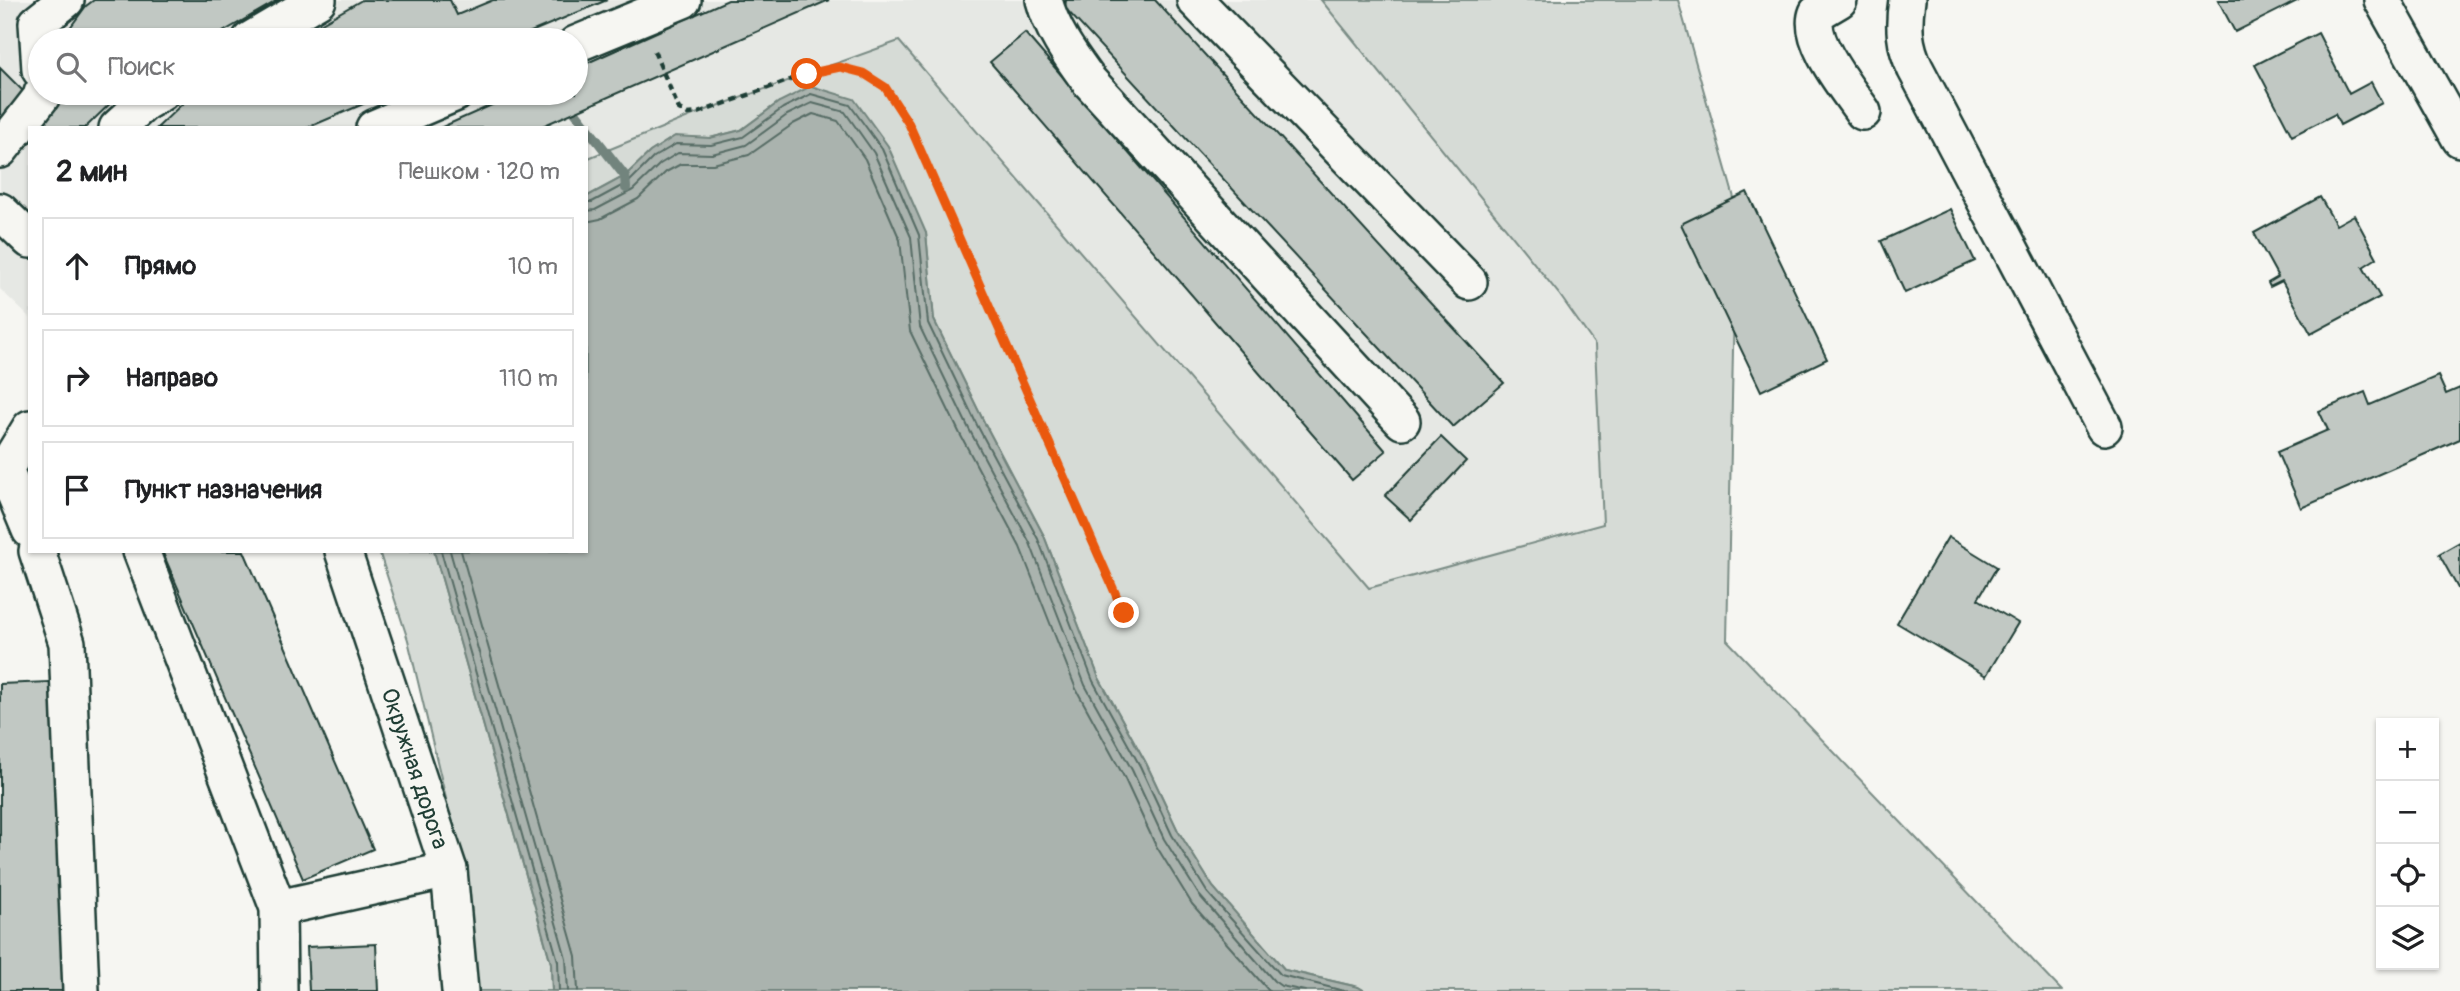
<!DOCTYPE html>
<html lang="ru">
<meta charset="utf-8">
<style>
:root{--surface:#fff;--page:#f6f6f6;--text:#202124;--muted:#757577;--line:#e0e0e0}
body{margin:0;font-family:Pangolin,sans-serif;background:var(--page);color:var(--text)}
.controls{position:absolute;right:21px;bottom:21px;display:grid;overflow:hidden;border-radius:0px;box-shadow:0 2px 5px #0004}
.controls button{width:63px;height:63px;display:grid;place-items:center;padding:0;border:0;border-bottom:2px solid var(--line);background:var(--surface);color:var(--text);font:35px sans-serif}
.stop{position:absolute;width:21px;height:21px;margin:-16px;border:5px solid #ea580c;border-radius:50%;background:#fff}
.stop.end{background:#ea580c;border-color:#fff;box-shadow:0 2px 7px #0008}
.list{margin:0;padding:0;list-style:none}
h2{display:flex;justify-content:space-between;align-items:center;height:91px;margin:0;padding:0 28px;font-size:30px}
h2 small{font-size:23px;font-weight:400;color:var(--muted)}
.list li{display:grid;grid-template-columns:46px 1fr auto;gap:21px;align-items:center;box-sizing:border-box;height:98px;margin:0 14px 14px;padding:0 14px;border:2px solid var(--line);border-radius:0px}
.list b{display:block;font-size:26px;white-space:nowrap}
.list em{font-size:23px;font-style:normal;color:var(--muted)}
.icon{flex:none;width:38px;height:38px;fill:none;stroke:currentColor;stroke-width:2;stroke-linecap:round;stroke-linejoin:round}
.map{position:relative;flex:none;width:2460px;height:991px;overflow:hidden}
.search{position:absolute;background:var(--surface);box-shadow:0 2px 5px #0004;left:28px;top:28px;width:560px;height:77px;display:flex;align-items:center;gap:18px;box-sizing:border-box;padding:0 24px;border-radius:38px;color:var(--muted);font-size:26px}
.panel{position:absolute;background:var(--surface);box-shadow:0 2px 5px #0004;left:28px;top:126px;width:560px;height:427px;border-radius:0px}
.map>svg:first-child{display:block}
.built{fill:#e6e8e4;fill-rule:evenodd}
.green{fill:#d6dbd6;stroke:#7a8c85;stroke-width:2}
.water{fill:#aab3ae;stroke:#72847d;stroke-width:2}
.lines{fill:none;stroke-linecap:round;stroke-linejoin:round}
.shore{stroke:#576c65;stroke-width:2}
.stream{stroke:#72847d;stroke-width:10}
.building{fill:#c1c8c3;stroke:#1f3d34;stroke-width:2}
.minor-casing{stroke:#1f3d34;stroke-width:40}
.path{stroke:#1f3d34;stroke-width:4.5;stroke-dasharray:7 5;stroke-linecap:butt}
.minor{stroke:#f6f6f2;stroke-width:35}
.route{stroke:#ea580c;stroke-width:9}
.labels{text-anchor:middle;stroke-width:6;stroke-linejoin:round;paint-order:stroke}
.street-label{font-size:23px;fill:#1f3d34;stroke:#f6f6f2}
</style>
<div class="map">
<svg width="2460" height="991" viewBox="0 0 2460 991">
<rect width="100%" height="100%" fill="#f6f6f2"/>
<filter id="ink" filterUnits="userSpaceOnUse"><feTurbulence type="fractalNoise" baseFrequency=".0143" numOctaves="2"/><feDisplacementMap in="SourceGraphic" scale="14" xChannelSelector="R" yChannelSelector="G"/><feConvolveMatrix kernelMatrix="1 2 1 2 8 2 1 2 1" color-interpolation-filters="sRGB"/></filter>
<g filter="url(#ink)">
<!-- built -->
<path class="built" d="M0,0H1321L1559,294L1595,345L1604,524L1369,588L899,41L698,113L586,159V128H30V318L0,289ZM40,40H576V93H40Z"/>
<!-- green -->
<g class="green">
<path d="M1321,0H1678L1736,205L1727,640L2062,991H1365L1358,987L1285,970L1213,887L1178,831L1146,763L1099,678L1044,536L984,422L934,320L926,233L779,102L741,130L710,138L674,137L650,152L625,176L586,197V159L698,113L899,41L1369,588L1603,524L1595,345L1559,294Z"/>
<path d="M379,551H434L551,963L552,991H477L465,878L408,640Z"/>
</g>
<!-- water -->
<path class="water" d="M811,86L854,99L888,146L926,233L934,320L984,422L1044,536L1099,678L1146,763L1178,831L1213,887L1285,970L1358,987L1365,991H552L551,963L434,551H586V197L625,176L650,152L675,136L710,138L741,130L779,102Z"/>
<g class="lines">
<!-- shore -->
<g class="shore">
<path d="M586,202H592L629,182L654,157L676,144L711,145L743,137L783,108L811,94L850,105L882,149L919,235L928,323L977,425L1038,539L1093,681L1140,766L1172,835L1207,892L1281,975L1344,991"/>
<path d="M586,211L595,210L633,190L660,164L678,153L712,154L746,145L787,115L812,103L845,112L874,153L911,237L920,327L969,429L1030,543L1085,685L1132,770L1164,839L1199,895L1274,981L1281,986L1305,991"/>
<path d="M586,222L600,219L638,199L666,172L681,164H713L749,155L793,124L813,114L838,121L865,159L900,240L910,331L960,434L1020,547L1076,689L1123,775L1155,844L1192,904L1269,991"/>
<path d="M441,551L558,961L559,991"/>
<path d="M450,551L566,958L568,991"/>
<path d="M461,551L576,956L578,991"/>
</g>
<!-- stream -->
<path class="stream" d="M560,93L625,176L626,188"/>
</g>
<!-- building -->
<g class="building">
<path d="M94,0H278L209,40H61L86,6Z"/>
<path d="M362,0H450L457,15L493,0H607L512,40H292Z"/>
<path d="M728,0H829L538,128H440L519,93H576V68Z"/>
<path d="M1066,0H1155L1504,383L1453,427L1065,8Z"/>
<path d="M2218,0H2299L2235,32Z"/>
<path d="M1025,33L1386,451L1352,480L990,62Z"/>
<path d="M2318,33L2349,94L2371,82L2382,103L2340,125L2335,114L2292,136L2255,65Z"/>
<path d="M0,68L29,97L0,126Z"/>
<path d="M60,93H121L85,128H35Z"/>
<path d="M201,93H389L307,128H157L183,103Z"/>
<path d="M1747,192L1827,359L1761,391L1681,224Z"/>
<path d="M2320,197L2336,225L2354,215L2377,258L2363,267L2380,297L2311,334L2282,281L2270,287L2268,283L2278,277L2254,233Z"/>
<path d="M1950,209L1975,261L1905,293L1881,241Z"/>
<path d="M2438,376L2446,394L2460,388V439L2301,508L2277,452L2328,430L2319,411L2365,392L2370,405Z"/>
<path d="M1441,437L1466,461L1411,520L1385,496Z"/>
<path d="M1948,537L1997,567L1978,599L2018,623L1986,676L1897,623Z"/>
<path d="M2460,542V592L2439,554Z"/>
<path d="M162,551H244L373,849L303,879Z"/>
<path d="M50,682L63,991H0V684Z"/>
<path d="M376,944L378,991H309L307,947Z"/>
</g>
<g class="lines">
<!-- minor casing -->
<g class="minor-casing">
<g id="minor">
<path d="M1044,0C1052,31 1071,56 1089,81L1402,421"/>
<path d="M1195,0L1469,282"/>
<path d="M1839,0L1817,13C1806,40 1848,90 1863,112"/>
<path d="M1907,0C1903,26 1904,45 1915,68L2104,427"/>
<path d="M2382,0L2460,139"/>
<path d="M250,40L318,0"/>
<path d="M576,44L683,0"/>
<path d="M40,70L37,23L66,0"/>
<path d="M117,128L144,103L161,93"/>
<path d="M374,128L456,93"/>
<path d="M0,150L42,96V93"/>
<path d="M0,211L30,240"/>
<path d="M5,470L30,530"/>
<path d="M0,477L30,428"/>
<path d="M37,551L67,643L81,991"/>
<path d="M141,551L278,908L279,991"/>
<path id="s1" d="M343,551L449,870L460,991"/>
<path d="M278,908L449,870"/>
</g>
</g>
<!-- path -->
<path class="path" d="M654,51L679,109L688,114L698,113L807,74L840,67L863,73L885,87L909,124L1123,613"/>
<!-- minor -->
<use href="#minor" class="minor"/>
</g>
</g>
<g class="lines" filter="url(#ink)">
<!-- route -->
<path class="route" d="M807,74L840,67L863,73L885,87L909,124L1124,613"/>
</g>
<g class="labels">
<!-- street labels -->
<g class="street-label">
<text dy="8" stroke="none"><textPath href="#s1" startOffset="229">Окружная дорога</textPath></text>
</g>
</g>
</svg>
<div class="controls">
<button>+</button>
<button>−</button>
<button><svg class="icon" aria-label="locate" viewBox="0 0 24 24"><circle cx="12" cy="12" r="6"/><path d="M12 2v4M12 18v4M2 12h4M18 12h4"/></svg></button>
<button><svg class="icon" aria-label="layers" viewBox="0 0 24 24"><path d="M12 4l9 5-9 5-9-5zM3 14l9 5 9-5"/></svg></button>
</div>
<div class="stop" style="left:807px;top:74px"></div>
<div class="stop end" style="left:1124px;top:613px"></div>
<div class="search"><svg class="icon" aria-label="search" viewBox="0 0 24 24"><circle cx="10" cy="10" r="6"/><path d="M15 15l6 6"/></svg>Поиск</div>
<section class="panel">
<h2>2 мин<small>Пешком · 120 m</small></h2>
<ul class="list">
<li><svg class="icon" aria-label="ahead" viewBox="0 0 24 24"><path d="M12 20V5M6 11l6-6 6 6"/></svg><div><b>Прямо</b></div><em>10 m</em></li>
<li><svg class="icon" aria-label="right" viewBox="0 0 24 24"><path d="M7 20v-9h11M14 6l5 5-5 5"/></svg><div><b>Направо</b></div><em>110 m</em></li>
<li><svg class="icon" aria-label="arrive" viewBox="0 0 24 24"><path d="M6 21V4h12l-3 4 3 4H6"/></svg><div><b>Пункт назначения</b></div></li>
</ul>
</section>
</div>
